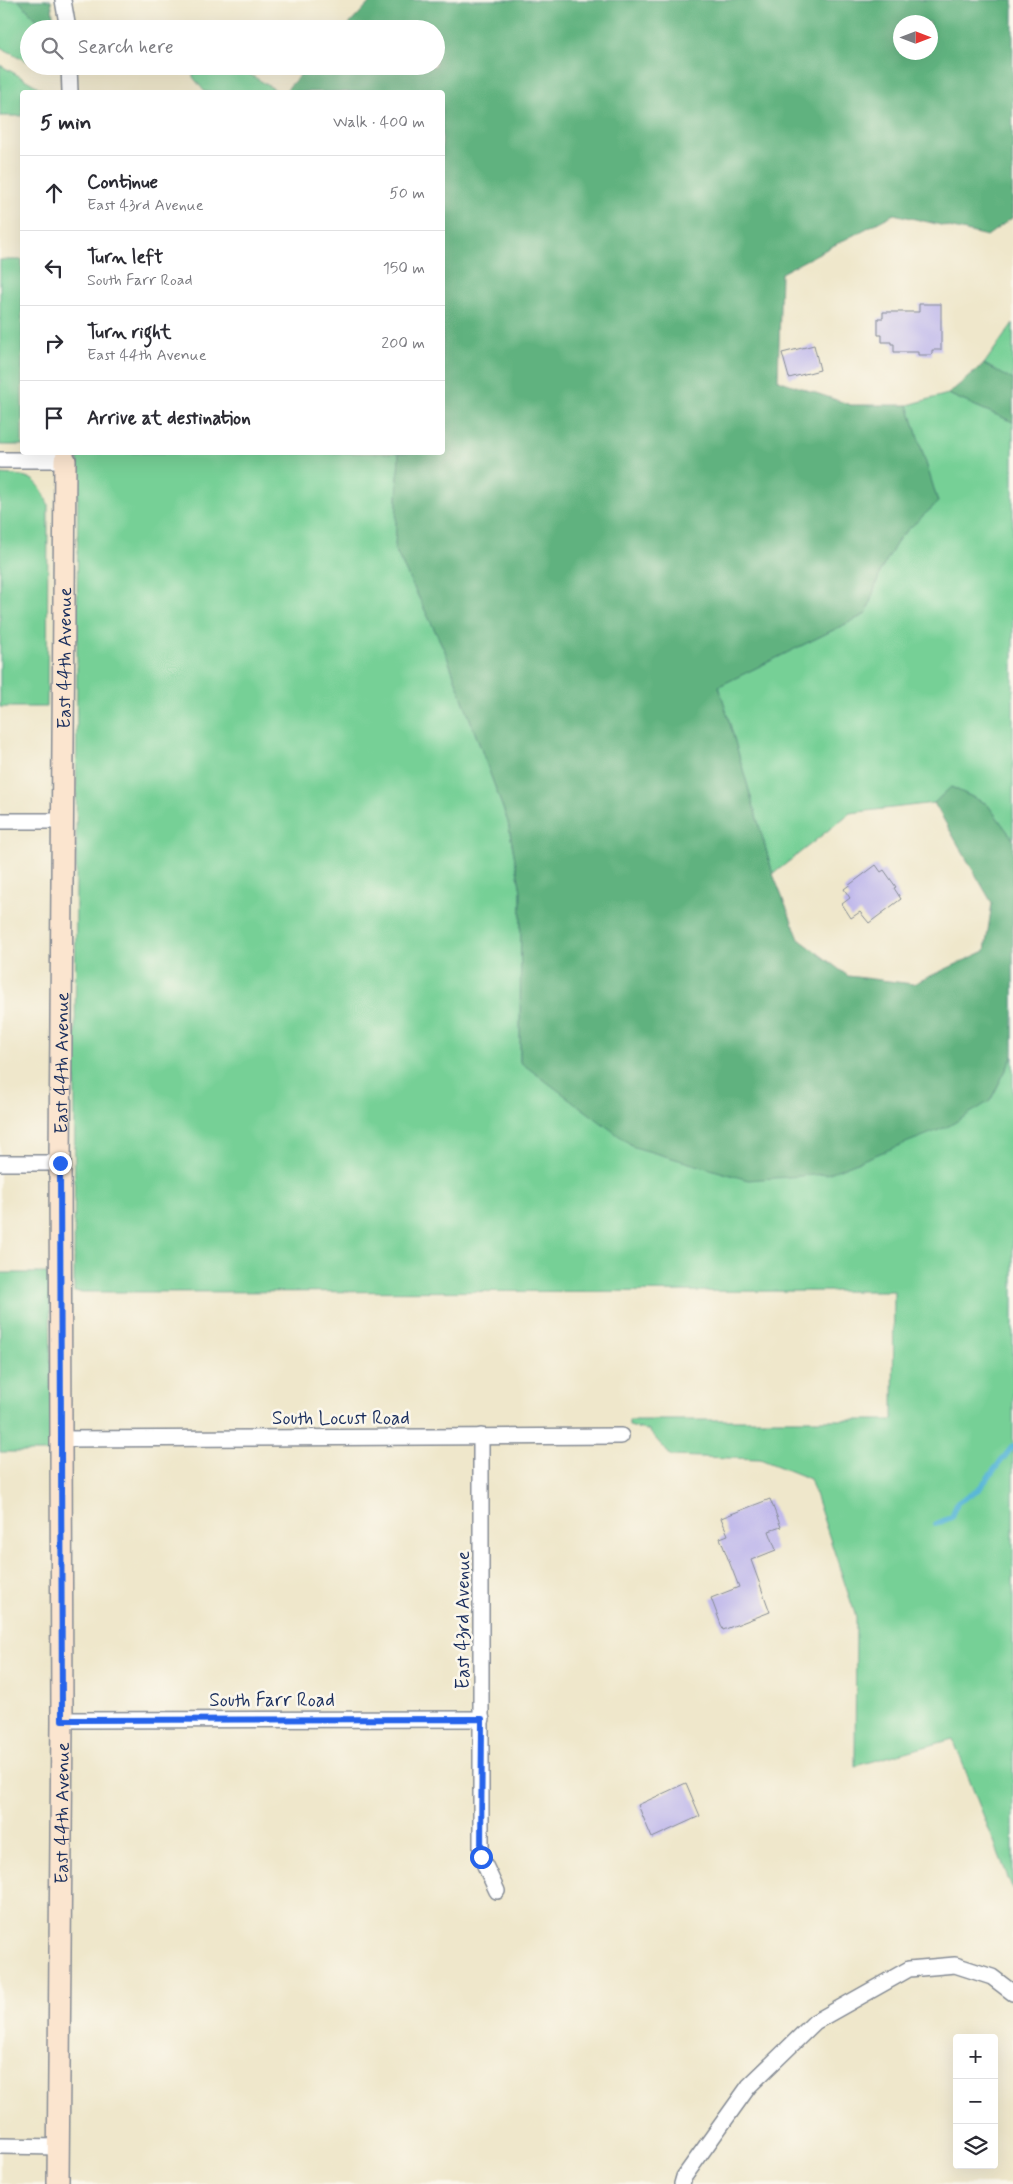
<!DOCTYPE html>
<meta charset="utf-8">
<style>
:root{--surface:#fff;--page:#f7f7f7;--text:#2b2b33;--muted:#7c7c81;--line:#e1e1e2}
body{margin:0;font-family:Mynerve,sans-serif;background:var(--page);color:var(--text)}
.controls{position:absolute;right:15px;bottom:15px;display:grid;overflow:hidden;border-radius:5px;box-shadow:0 5px 20px #0002}
.controls button{width:45px;height:45px;display:grid;place-items:center;padding:0;border:0;border-bottom:1px solid var(--line);background:var(--surface);color:var(--text);font:25px sans-serif}
.compass{position:absolute;left:893px;top:15px;width:45px;height:45px;border-radius:50%;background:var(--surface);box-shadow:0 5px 20px #0002;rotate:90deg}
.stop{position:absolute;width:15px;height:15px;margin:-11px;border:4px solid #2563eb;border-radius:50%;background:#fff}
.stop.end{background:#2563eb;border-color:#fff;box-shadow:0 1px 5px #0008}
.list{margin:0;padding:0;list-style:none}
h2{display:flex;justify-content:space-between;align-items:center;height:65px;margin:0;padding:0 20px;font-size:21px}
h2 small{font-size:16px;font-weight:400;color:var(--muted)}
.list li{display:grid;grid-template-columns:32px 1fr auto;gap:15px;align-items:center;box-sizing:border-box;height:75px;padding:0 20px;border-top:1px solid var(--line)}
.list b{display:block;font-size:19px;white-space:nowrap}
.list p{margin:0;font-size:16px;white-space:nowrap;color:var(--muted)}
.list em{font-size:16px;font-style:normal;color:var(--muted)}
.icon{flex:none;width:28px;height:28px;fill:none;stroke:currentColor;stroke-width:2;stroke-linecap:round;stroke-linejoin:round}
.map{position:relative;flex:none;width:1013px;height:2184px;overflow:hidden}
.search{position:absolute;background:var(--surface);box-shadow:0 5px 20px #0002;left:20px;top:20px;width:425px;height:55px;display:flex;align-items:center;gap:12px;box-sizing:border-box;padding:0 18px;border-radius:28px;color:var(--muted);font-size:19px}
.panel{position:absolute;background:var(--surface);box-shadow:0 5px 20px #0002;left:20px;top:90px;width:425px;height:365px;border-radius:5px}
.map>svg:first-child{display:block}
.green{fill:#76d096;stroke:#48807a}
.forest{fill:#60b27f;stroke:#3e706e;fill-rule:evenodd}
.lines{fill:none;stroke-linecap:round;stroke-linejoin:round}
.stream{stroke:#5ab7d8;stroke-width:5.5}
.building{fill:#bdb6eb}
.street-casing{stroke:#858b94;stroke-width:18}
.secondary-casing{stroke:#858b94;stroke-width:24}
.street{stroke:#fff;stroke-width:15}
.secondary{stroke:#fbe5cf;stroke-width:21}
.route{stroke:#2563eb;stroke-width:6}
.labels{text-anchor:middle;stroke-width:5;stroke-linejoin:round;paint-order:stroke}
.street-label{font-size:19px;fill:#1b2f5e;stroke:#fbf7ec}
</style>
<div class="map">
<svg width="1013" height="2184" viewBox="0 0 1013 2184">
<rect width="100%" height="100%" fill="#fbf7ec"/>
<filter id="ink" filterUnits="userSpaceOnUse"><feTurbulence type="fractalNoise" baseFrequency=".02" numOctaves="2"/><feDisplacementMap in="SourceGraphic" scale="10" xChannelSelector="R" yChannelSelector="G"/><feConvolveMatrix kernelMatrix="1 2 1 2 8 2 1 2 1" color-interpolation-filters="sRGB"/></filter>
<filter id="wash" filterUnits="userSpaceOnUse"><feTurbulence type="fractalNoise" baseFrequency=".0096" numOctaves="4" result="noise"/><feDisplacementMap in="SourceGraphic" scale="20" xChannelSelector="R" yChannelSelector="G"/><feGaussianBlur stdDeviation="1.12" result="paint"/><feColorMatrix in="noise" values="0 0 0 0 0 0 0 0 0 0 0 0 0 0 0 0 0 1.4 0 .05"/><feComposite in="paint" operator="in"/></filter>
<g filter="url(#wash)">
<rect width="100%" height="100%" fill="#efe7cb"/>
<!-- green -->
<g class="green">
<path d="M0,0H18L46,29H29V62L0,47Z"/>
<path d="M0,65L47,92H22V116H0Z"/>
<path d="M193,66H236L279,92H205L193,77Z"/>
<rect x="0" y="260" width="22" height="185"/>
<path d="M1013,323V380H1012L984,364Z"/>
<path d="M948,394L1013,422V839L987,804L951,787L934,803L850,813L773,874L719,686L866,614L881,570L900,537L938,502L908,405Z"/>
<path d="M78,453H399L395,549L445,651L508,822L521,891L520,1062L990,1101L1013,1056V1890L953,1739L855,1766L856,1617L810,1479L760,1459L671,1456L649,1431L629,1426V1420H893L894,1291L74,1292Z"/>
<path d="M0,474C29,476 37,475 48,504L47,707H0Z"/>
<path d="M0,1273H47L50,1293L52,1452H0Z"/>
</g>
<!-- forest -->
<g class="forest">
<path d="M18,0H51L55,29H46Z"/>
<path d="M372,0H1013L1012,218L987,236L894,214L781,273L778,380L851,405H908L938,502L900,537L881,570L866,614L719,686L773,874L799,939L848,976L913,984L985,951L992,903L934,803L951,787L987,804L1013,839V1056L990,1101L949,1126L827,1174L748,1180L634,1147L520,1062L521,891L508,822L445,651L395,549L399,453L442,452V92H284L309,66H436V29H345ZM930,22V52H900V22Z"/>
<path d="M984,364L1013,380V422L948,394Z"/>
</g>
<g class="lines">
<!-- stream -->
<path class="stream" d="M936,1524L952,1517L957,1503L979,1489L1013,1446"/>
</g>
<g id="blocks">
<!-- building -->
<g class="building">
<path d="M919,304H941V350H932V355H918V352H894V344H891V342H882V335H878V318H883V312H919Z"/>
<path d="M814,345L820,370L789,378L782,353Z"/>
<path d="M876,865L881,872L884,870L896,887L894,888L901,899L869,923L860,912L851,918L842,904L850,898L844,889Z"/>
<path d="M770,1499L781,1527L769,1531L776,1550L751,1560L770,1612L723,1630L711,1598L739,1587L720,1538L728,1535L721,1518Z"/>
<path d="M686,1783L700,1816L652,1838L638,1805Z"/>
</g>
</g>
</g>
<g filter="url(#ink)">
<use href="#blocks" fill-opacity="0" stroke="#858b94" stroke-width="1"/>
<g class="lines">
<!-- street casing -->
<g class="street-casing">
<g id="street">
<path d="M63,0L68,29"/>
<path d="M69,66L70,92"/>
<path d="M0,460H65V452"/>
<path d="M0,821H61"/>
<path d="M0,1163H60"/>
<path d="M481,1436V1857L497,1891"/>
<path d="M61,1439L621,1436"/>
<path d="M62,1720L482,1719"/>
<path d="M0,2146L59,2147"/>
<path d="M682,2184L684,2177L749,2086L815,2022L909,1969L955,1965L992,1977L1013,1993"/>
</g>
</g>
<!-- secondary casing -->
<g class="secondary-casing">
<g id="secondary">
<path id="s1" d="M58,2184L62,1720L60,1163L65,460"/>
</g>
</g>
<!-- street -->
<use href="#street" class="street"/>
<!-- secondary -->
<use href="#secondary" class="secondary"/>
</g>
</g>
<g class="lines" filter="url(#ink)">
<!-- route -->
<path class="route" d="M60,1163L62,1720L482,1719L481,1857"/>
</g>
<g class="labels">
<!-- street labels -->
<g class="street-label">
<text dy="7" stroke="none"><textPath href="#s1" startOffset="1526">East 44th Avenue</textPath></text>
<text dy="7" stroke="none"><textPath href="#s1" startOffset="1121">East 44th Avenue</textPath></text>
<text x="341" y="1424">South Locust Road</text>
<text transform="translate(462 1620) rotate(-90)" y="7">East 43rd Avenue</text>
<text x="272" y="1706">South Farr Road</text>
<text dy="7" stroke="none"><textPath href="#s1" startOffset="371">East 44th Avenue</textPath></text>
</g>
</g>
</svg>
<div class="controls">
<button>+</button>
<button>−</button>
<button><svg class="icon" aria-label="layers" viewBox="0 0 24 24"><path d="M12 4l9 5-9 5-9-5zM3 14l9 5 9-5"/></svg></button>
</div>
<svg class="compass" viewBox="-18 -18 36 36"><path d="M0-13l5 13h-10z" fill="#e53935"/><path d="M0 13l5-13h-10z" fill="#7c7c81"/></svg>
<div class="stop" style="left:481px;top:1857px"></div>
<div class="stop end" style="left:60px;top:1163px"></div>
<div class="search"><svg class="icon" aria-label="search" viewBox="0 0 24 24"><circle cx="10" cy="10" r="6"/><path d="M15 15l6 6"/></svg>Search here</div>
<section class="panel">
<h2>5 min<small>Walk · 400 m</small></h2>
<ul class="list">
<li><svg class="icon" aria-label="ahead" viewBox="0 0 24 24"><path d="M12 20V5M6 11l6-6 6 6"/></svg><div><b>Continue</b><p>East 43rd Avenue</p></div><em>50 m</em></li>
<li><svg class="icon" aria-label="left" viewBox="0 0 24 24"><path d="M17 20v-9H6M10 6l-5 5 5 5"/></svg><div><b>Turn left</b><p>South Farr Road</p></div><em>150 m</em></li>
<li><svg class="icon" aria-label="right" viewBox="0 0 24 24"><path d="M7 20v-9h11M14 6l5 5-5 5"/></svg><div><b>Turn right</b><p>East 44th Avenue</p></div><em>200 m</em></li>
<li><svg class="icon" aria-label="arrive" viewBox="0 0 24 24"><path d="M6 21V4h12l-3 4 3 4H6"/></svg><div><b>Arrive at destination</b></div></li>
</ul>
</section>
</div>
